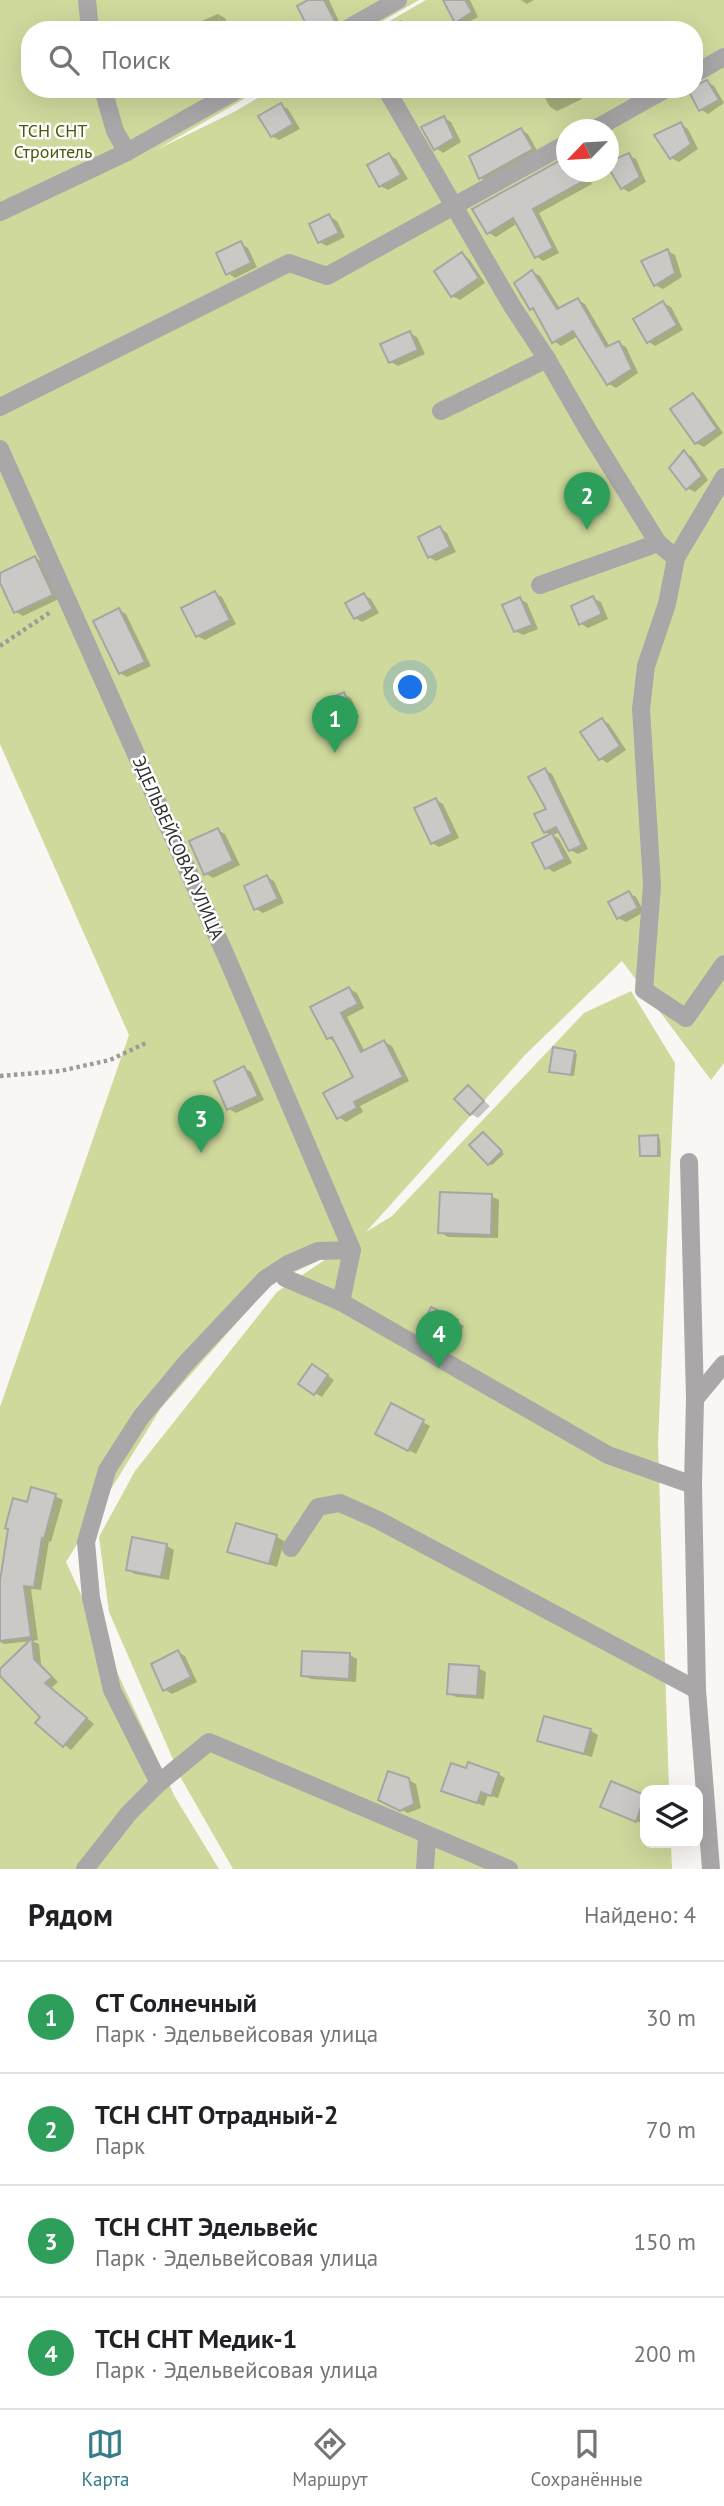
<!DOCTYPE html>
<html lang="ru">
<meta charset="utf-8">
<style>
:root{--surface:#fff;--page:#f6f6f6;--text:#202124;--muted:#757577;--line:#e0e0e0;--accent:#377c89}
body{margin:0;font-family:"PT Sans",sans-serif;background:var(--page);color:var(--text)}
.controls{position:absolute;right:21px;bottom:21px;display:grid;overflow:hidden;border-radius:14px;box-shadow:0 7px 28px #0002}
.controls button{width:63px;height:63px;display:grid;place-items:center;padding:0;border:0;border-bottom:2px solid var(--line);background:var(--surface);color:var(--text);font:35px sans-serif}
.compass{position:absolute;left:556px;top:119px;width:63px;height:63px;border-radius:50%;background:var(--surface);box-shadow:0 7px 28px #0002;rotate:245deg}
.you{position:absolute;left:411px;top:688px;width:24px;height:24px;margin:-18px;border:5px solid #fff;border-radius:50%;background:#1a73e8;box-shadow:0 0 0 10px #1a73e833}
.badge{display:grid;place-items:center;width:46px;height:46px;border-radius:50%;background:var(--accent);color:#fff;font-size:23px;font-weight:700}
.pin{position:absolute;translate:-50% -58px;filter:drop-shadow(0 2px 4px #0008)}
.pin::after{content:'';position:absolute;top:37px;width:24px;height:21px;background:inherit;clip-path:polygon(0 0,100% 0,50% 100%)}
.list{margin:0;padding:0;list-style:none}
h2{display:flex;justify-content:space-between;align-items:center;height:91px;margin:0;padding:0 28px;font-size:30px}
h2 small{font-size:23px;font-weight:400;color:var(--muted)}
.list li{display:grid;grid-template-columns:46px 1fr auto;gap:21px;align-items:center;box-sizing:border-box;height:112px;padding:0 28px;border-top:2px solid var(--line)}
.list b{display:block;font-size:26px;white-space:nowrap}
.list p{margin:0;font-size:23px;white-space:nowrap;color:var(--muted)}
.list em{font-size:23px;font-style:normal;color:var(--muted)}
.icon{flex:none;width:38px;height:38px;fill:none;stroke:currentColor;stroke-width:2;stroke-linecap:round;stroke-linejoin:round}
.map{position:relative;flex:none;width:724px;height:1869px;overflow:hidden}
.search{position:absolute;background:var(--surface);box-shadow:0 7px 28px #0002;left:21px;right:21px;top:21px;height:77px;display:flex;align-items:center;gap:18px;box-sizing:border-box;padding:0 24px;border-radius:28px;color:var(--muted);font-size:26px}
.sheet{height:539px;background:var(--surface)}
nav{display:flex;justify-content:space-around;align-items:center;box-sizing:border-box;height:98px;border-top:2px solid var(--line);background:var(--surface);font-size:19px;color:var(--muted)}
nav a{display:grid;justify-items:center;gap:4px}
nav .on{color:var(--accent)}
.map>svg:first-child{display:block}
.green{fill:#cfd99c;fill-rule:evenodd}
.shadow{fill:#0003}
.building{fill:#cbc9c6;stroke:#a8a6a3;stroke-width:2}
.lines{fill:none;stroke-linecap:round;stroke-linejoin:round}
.path{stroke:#9d9a99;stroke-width:4.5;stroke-dasharray:3.5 3.5;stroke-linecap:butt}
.minor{stroke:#a9a7a7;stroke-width:18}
.labels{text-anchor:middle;stroke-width:5;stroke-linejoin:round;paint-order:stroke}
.park-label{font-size:18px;fill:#4f5709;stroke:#fff}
.street-label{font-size:18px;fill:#2f2e2d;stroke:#fff}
</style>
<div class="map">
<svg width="724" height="1869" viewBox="0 0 724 1869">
<rect width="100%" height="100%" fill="#faf6f4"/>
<!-- green -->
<path class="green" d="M0,0H419L367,30H30V89H261L156,150L234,112L273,89H694V30H374L426,0H724V1063L711,1080L622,961L525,1055L366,1232L392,1216L584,1013L631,991L675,1063L658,1443L669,1790H645V1843H671L672,1869H233L182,1780L109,1612L99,1537L135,1471L277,1292L335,1253L273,1282L161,1408L66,1562L175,1797L219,1869H0V1407L129,1035L0,744ZM566,130H608V172H566Z"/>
<!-- shadow -->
<g class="shadow">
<path d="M312,0H329L342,28L338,30H311Z"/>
<path d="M445,0H470L478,17L463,25L456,21Z"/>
<path d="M521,0H534L527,4Z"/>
<path d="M218,14L225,18L230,30H197L194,24Z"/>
<path d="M401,20L408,24L411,30H380Z"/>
<path d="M707,82L714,86L724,103L708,114L700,109L689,89H694Z"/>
<path d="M185,89H215L216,92L194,98L187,94Z"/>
<path d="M540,89H576L582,99L557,111L550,107Z"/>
<path d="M628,89H651L639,99L631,95Z"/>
<path d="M281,105L288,109L300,129L279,140L272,136Z"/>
<path d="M444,118L451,122L461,142L443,153L436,148Z"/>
<path d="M681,124L688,129L698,149L679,162L671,158Z"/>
<path d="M521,130L528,134L539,154L488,182L480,178Z"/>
<path d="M389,155L396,159L408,179L388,190L380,186Z"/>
<path d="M628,155L636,159L646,182L629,192L622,188Z"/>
<path d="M566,159V172H585L592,184L539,213L559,253L543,261L536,256L518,223L496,237L489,233L474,210Z"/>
<path d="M329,216L337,221L345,237L327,246L319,242Z"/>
<path d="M241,243L248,248L257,267L235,278L228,273Z"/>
<path d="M668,251L675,255L682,277L663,289L655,285Z"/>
<path d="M462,254L469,259L485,283L460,300L452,296Z"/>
<path d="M532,272L540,276L560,309L578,300L585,304L610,347L619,343L626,347L638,373L616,388L609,384L578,336L561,346L554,341L537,312L531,308Z"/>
<path d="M663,303L671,307L683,330L655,346L648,341Z"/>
<path d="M409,333L417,337L425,354L398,366L391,362Z"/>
<path d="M693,395L700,400L723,433L704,447L696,443Z"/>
<path d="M685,453L692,457L708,480L695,492L687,488Z"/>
<path d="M440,528L447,533L456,552L436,561L429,557Z"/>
<path d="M35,558L42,562L59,599L23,616L16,612L0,579V574Z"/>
<path d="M215,593L222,597L236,624L205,640L197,636Z"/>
<path d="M364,595L371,599L379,613L362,622L355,618Z"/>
<path d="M593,598L601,602L608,619L588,628L580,623Z"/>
<path d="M520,599L527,603L538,629L523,635L515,631Z"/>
<path d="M119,610L126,614L151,666L127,677L120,673Z"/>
<path d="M344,694L351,698L359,717L335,728L328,723Z"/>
<path d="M602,720L609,724L626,750L607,763L600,758Z"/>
<path d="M545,770L552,774L588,849L578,854L570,850L560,832L553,835L559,839L572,863L554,872L547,868L551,835L545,832L548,810Z"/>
<path d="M436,800L443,804L459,838L439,847L432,843Z"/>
<path d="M218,830L225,834L240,865L213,878L205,873Z"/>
<path d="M267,877L274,881L284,903L263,913L256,909Z"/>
<path d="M629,893L636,897L644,912L626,922L618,918Z"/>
<path d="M349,989L357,993L364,1008L347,1017L365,1052L384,1042L392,1046L409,1081L360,1106L363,1112L346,1122L339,1117L355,1078L336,1042L328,1038Z"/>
<path d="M574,1053L577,1054L574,1076L551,1071Z"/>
<path d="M244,1068L251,1072L264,1100L236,1113L229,1109Z"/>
<path d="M468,1087L490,1106L478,1118L471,1114Z"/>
<path d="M486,1136L504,1154L492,1165L489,1164Z"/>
<path d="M657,1137L660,1139L661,1157L641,1155Z"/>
<path d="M491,1196L499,1200L498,1238L448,1237L440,1232Z"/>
<path d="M457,1322L464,1326L453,1348L428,1336Z"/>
<path d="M320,1370L334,1380L322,1397L315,1393Z"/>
<path d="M392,1405L430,1426L416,1454L377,1434Z"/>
<path d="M55,1496L63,1500L51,1542L49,1541L41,1590L31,1589L38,1640L32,1641L39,1644L41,1664L58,1682L51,1688L94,1724L71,1750L37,1723L42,1717L0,1673L32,1641L4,1644L0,1642V1592L28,1504Z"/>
<path d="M277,1537L284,1541L277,1567L229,1551Z"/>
<path d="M133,1539L167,1546L174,1550L169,1580L135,1574L128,1570Z"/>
<path d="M178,1652L185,1656L197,1682L172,1694L165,1690Z"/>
<path d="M350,1655L357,1659L356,1682L311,1679L303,1675Z"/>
<path d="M478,1668L486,1672L484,1699L456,1697L449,1693Z"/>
<path d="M545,1718L591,1731L598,1735L592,1757L546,1744L539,1740Z"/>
<path d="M467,1770L498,1774L505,1778L498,1798L488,1795L484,1806L443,1790Z"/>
<path d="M409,1780L416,1784L421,1808L408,1813L387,1803Z"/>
<path d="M611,1783L645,1797L644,1824L609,1810Z"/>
</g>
<!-- building -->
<g class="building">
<path d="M308,0H324L336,23L334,30H309L297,6Z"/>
<path d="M443,0H465L472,12L455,23Z"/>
<path d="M707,80L719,100L699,111L688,90L694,89V86Z"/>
<path d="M281,103L293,124L271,137L258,116Z"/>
<path d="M444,116L454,138L434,150L421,127Z"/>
<path d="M681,122L691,144L670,159L654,135Z"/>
<path d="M521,128L533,149L479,179L469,156Z"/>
<path d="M389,153L401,175L379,187L367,165Z"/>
<path d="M629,153L640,177L621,189L608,167V162Z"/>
<path d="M566,157V172H600L533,209L553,248L535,258L513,218L487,234L472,209Z"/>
<path d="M329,214L339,233L318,243L309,224Z"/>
<path d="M241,241L251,263L226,275L216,253Z"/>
<path d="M668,249L675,273L654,286L641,261Z"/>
<path d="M462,252L479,278L451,297L434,271Z"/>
<path d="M532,270L557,309L578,298L606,347L619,341L632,369L607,385L573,331L552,343L533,308L530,310L514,283Z"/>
<path d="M663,301L677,325L647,343L633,319Z"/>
<path d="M410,331L418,350L389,363L380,344Z"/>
<path d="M693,393L717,429L695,444L670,409Z"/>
<path d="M684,450L702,476L686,490L669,468Z"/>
<path d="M440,526L450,547L428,558L418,537Z"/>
<path d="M35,556L53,595L14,613L0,583V573Z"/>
<path d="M215,591L230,620L196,637L181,608Z"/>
<path d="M364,593L373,609L354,619L345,603Z"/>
<path d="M593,596L602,614L579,625L571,606Z"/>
<path d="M520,597L532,625L514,632L502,605Z"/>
<path d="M119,608L145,662L119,674L93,621Z"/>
<path d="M344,692L353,713L326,725L317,704Z"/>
<path d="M602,718L620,746L599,760L580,732Z"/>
<path d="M545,768L582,845L569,851L556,827L544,833L534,814L546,809L528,777Z"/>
<path d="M436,798L452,834L431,844L414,808Z"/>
<path d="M218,828L233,861L204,875L189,841Z"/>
<path d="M552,833L565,859L545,869L532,843Z"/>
<path d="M267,875L278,899L254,910L244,886Z"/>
<path d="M629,891L638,908L617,919L608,902Z"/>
<path d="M349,987L358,1004L341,1013L361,1052L384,1040L403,1077L354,1102L357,1108L337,1119L323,1093L353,1077L332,1037L327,1039L310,1007Z"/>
<path d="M553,1047L575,1051L571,1075L549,1072Z"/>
<path d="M244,1066L258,1096L227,1110L214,1081Z"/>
<path d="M468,1085L484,1101L470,1115L454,1099Z"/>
<path d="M483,1132L502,1151L488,1165L469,1145Z"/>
<path d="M658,1135V1156H640L639,1136Z"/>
<path d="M440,1192L492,1194L491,1235L438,1233Z"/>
<path d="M431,1307L458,1320L446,1345L419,1332Z"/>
<path d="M312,1364L328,1375L314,1395L298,1384Z"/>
<path d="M391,1403L424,1420L408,1451L375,1434Z"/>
<path d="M31,1487L56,1494L44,1539L42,1538L34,1587L24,1586L31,1637L0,1641V1581L8,1529L5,1528L13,1498L27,1502Z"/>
<path d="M236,1523L277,1535L269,1564L227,1552Z"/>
<path d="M132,1537L167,1544L161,1577L126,1570Z"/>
<path d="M32,1638L34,1659L52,1677L45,1683L87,1718L63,1747L35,1723L40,1717L0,1676V1669Z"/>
<path d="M178,1650L191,1677L163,1691L151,1664Z"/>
<path d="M302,1651L350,1653L349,1679L301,1676Z"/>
<path d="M449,1664L479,1666L477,1696L447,1694Z"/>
<path d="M544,1716L591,1729L584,1754L537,1741Z"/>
<path d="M468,1762L499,1773L491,1796L481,1792L477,1803L441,1791L451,1763L466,1768Z"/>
<path d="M388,1771L409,1778L414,1804L400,1811L378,1800Z"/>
<path d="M611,1781L645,1795L636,1822L600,1807Z"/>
</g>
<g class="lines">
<!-- path -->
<g class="path">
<path d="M0,646L52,611"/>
<path d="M0,1076L60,1071L110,1060L146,1043"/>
</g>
<!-- minor -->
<g class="minor">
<path d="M87,0L90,30"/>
<path d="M345,30L398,0"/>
<path d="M694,74L724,57"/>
<path d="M103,89L115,131L127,152"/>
<path d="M386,89L512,306L547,359L588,430L658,543L676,558"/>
<path d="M593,130L666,89"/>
<path d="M0,212L127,152L239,89"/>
<path d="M0,407L289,263L327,276L566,144"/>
<path d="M441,411L547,359"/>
<path d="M0,449L230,965L352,1250L341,1302"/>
<path d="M724,477L676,558L667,604L646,666L641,709L652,885L644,990L686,1018L724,964"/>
<path d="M540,585L658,543"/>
<path d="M689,1162L695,1399L693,1485L697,1690L711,1869"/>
<path d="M285,1278L341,1302L608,1455L693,1485"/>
<path d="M695,1399L724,1364"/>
<path d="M291,1548L318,1507L340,1503L378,1520L697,1690"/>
<path d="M159,1783L209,1742L509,1869"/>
<path d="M85,1869L129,1813L159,1783L112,1690L91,1598L86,1542L107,1470L141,1417L186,1363L265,1279L288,1264L318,1251L352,1250"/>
<path d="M425,1869L427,1835"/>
</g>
</g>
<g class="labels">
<!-- park labels -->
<g class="park-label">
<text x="53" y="137">ТСН СНТ<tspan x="53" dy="21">Строитель</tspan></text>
</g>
<!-- street labels -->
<g class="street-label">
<text transform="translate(178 848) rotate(66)" y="6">ЭДЕЛЬВЕЙСОВАЯ УЛИЦА</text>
</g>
</g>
</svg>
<div class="controls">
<button><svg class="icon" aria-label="layers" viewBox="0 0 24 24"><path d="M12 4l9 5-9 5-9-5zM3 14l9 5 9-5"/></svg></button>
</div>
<svg class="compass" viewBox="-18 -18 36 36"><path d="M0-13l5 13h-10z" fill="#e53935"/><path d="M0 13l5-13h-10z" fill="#757577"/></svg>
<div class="you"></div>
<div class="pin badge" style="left:335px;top:753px;background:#2e9e5b">1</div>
<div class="pin badge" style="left:587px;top:530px;background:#2e9e5b">2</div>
<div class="pin badge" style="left:201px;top:1153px;background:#2e9e5b">3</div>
<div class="pin badge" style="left:439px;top:1368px;background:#2e9e5b">4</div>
<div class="search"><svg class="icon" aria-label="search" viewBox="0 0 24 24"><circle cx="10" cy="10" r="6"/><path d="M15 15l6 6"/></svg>Поиск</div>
</div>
<section class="sheet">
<h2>Рядом<small>Найдено: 4</small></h2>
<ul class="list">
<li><span class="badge" style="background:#2e9e5b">1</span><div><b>СТ Солнечный</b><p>Парк · Эдельвейсовая улица</p></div><em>30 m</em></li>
<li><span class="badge" style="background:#2e9e5b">2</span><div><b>ТСН СНТ Отрадный-2</b><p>Парк</p></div><em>70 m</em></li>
<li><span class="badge" style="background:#2e9e5b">3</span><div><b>ТСН СНТ Эдельвейс</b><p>Парк · Эдельвейсовая улица</p></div><em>150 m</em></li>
<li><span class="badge" style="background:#2e9e5b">4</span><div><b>ТСН СНТ Медик-1</b><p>Парк · Эдельвейсовая улица</p></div><em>200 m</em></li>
</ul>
</section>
<nav>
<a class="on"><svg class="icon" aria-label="map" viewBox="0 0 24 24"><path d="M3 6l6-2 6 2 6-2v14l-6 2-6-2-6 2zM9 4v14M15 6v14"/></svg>Карта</a>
<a><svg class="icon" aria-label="directions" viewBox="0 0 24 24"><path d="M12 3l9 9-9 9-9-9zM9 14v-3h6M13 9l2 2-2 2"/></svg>Маршрут</a>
<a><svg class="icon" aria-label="saved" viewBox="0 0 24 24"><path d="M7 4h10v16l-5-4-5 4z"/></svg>Сохранённые</a>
</nav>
